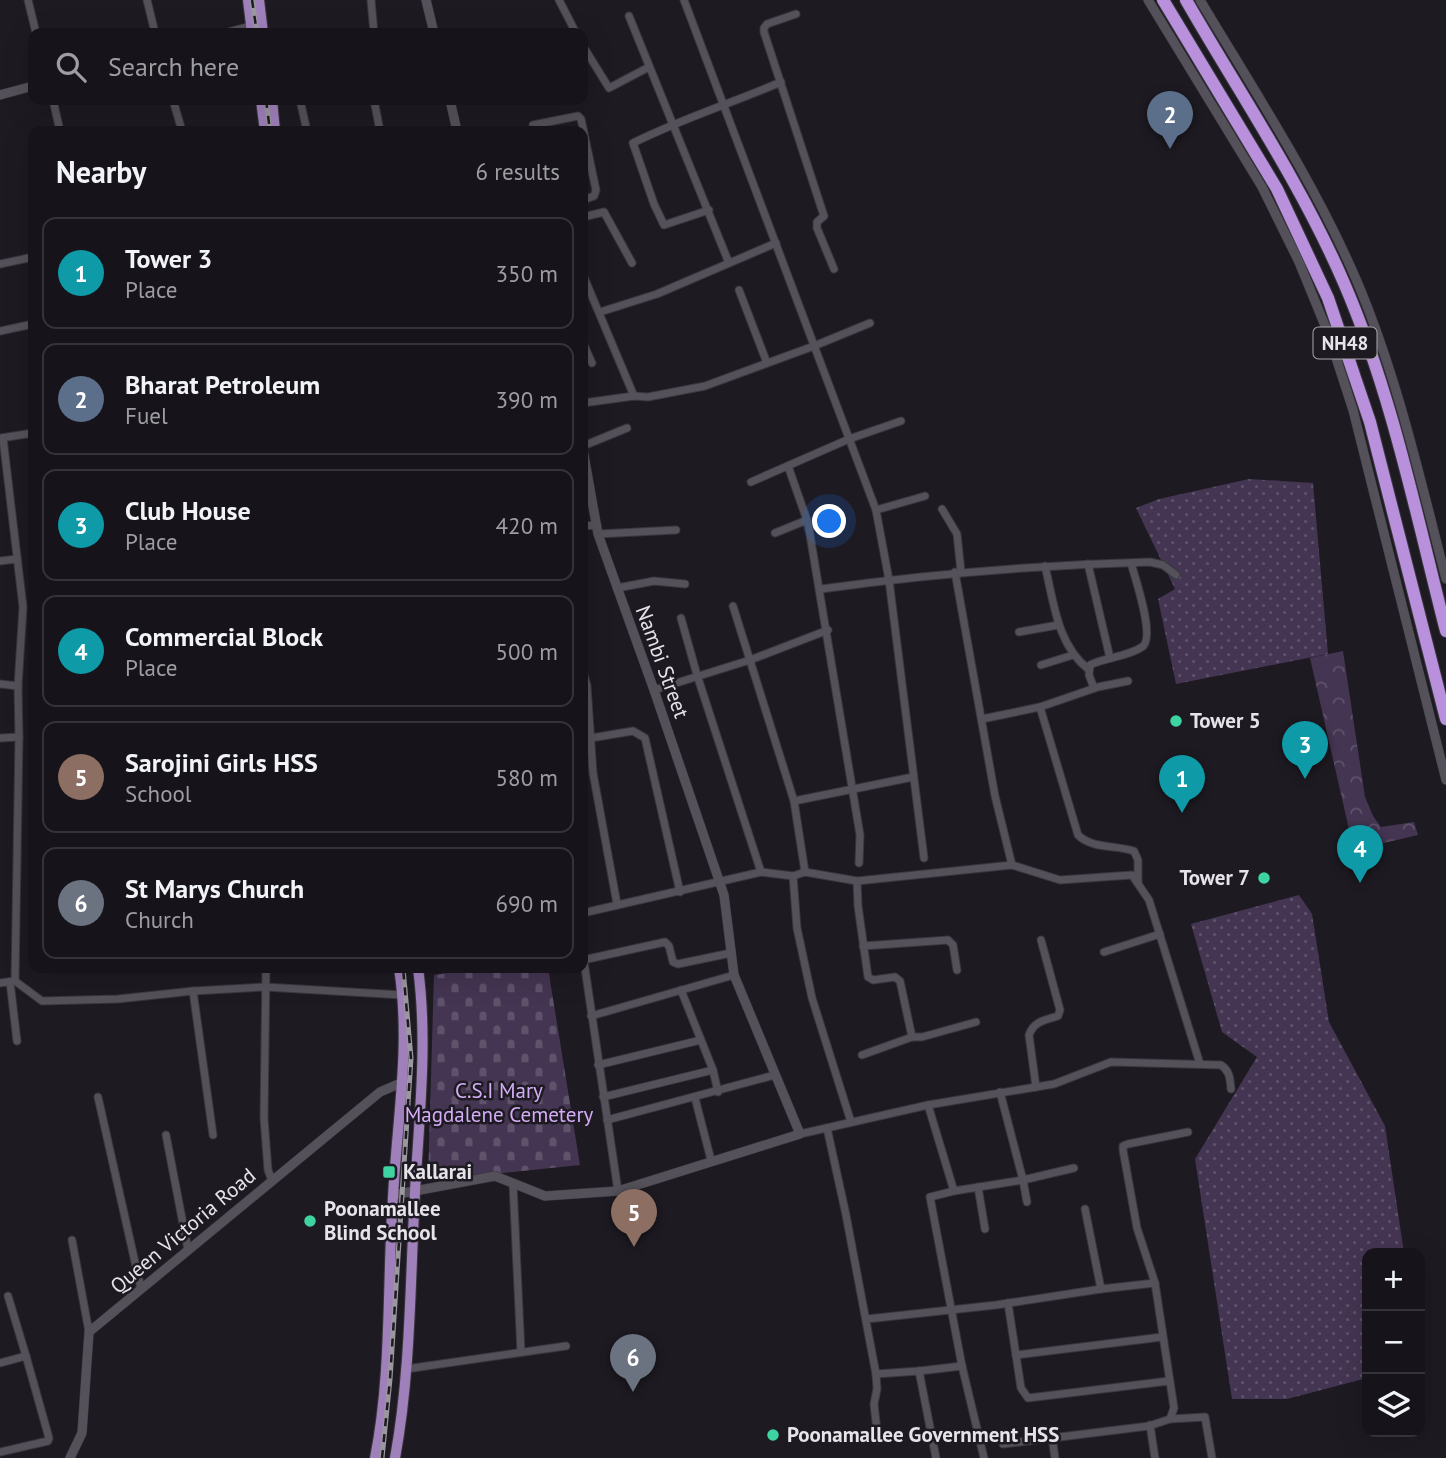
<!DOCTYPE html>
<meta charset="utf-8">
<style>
:root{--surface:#16141a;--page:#232127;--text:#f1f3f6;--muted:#9e9ea2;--line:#353339;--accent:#3ed4a2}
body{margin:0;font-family:"PT Sans",sans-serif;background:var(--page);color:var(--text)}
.controls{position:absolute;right:21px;bottom:21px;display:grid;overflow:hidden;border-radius:14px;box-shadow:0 7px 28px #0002}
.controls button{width:63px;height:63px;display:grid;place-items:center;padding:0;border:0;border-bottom:2px solid var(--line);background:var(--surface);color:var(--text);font:35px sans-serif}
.you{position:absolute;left:830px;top:522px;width:24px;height:24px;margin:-18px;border:5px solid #fff;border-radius:50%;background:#1a73e8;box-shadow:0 0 0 10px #1a73e833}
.badge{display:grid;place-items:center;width:46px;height:46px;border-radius:50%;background:var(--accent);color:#fff;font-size:23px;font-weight:700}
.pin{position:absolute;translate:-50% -58px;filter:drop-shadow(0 2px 4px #0008)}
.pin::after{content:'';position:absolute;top:37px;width:24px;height:21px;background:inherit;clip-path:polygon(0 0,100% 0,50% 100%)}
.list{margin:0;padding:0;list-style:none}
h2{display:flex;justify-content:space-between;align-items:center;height:91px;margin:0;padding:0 28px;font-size:30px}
h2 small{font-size:23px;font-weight:400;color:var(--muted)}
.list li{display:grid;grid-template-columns:46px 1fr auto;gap:21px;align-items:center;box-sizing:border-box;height:112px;margin:0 14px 14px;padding:0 14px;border:2px solid var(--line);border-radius:14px}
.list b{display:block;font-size:26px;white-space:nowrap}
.list p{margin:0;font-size:23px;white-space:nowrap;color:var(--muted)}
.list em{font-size:23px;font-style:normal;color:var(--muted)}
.icon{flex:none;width:38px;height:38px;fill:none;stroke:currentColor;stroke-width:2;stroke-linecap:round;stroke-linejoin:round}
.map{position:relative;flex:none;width:1446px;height:1458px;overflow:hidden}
.search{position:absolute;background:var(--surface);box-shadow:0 7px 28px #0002;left:28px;top:28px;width:560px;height:77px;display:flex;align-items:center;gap:18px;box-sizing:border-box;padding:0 24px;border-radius:14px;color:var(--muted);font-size:26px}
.panel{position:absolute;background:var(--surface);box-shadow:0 7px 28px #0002;left:28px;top:126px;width:560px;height:847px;border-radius:14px}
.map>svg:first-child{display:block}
.grass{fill:url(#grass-dots)}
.cemetery{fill:url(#cemetery-stones)}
.park{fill:url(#park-crowns)}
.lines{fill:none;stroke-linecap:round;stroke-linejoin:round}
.minor-casing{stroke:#39373d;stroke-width:9}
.tertiary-casing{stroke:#39373d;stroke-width:10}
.primary-casing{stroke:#39373d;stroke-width:12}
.trunk-casing{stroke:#39373d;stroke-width:14}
.minor{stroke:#55515a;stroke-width:7}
.tertiary{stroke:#55515a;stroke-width:9}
.primary{stroke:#9f80bb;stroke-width:10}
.trunk{stroke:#b890db;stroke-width:12}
.rail-casing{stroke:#9a979e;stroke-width:5}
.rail{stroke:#1e1a22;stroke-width:2.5;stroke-dasharray:8;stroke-linecap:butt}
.poi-dot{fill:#3ed4a2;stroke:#1e1a22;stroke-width:2.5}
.labels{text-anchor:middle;stroke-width:5;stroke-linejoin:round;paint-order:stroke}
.shield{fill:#1e1a22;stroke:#aaa7ad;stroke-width:2}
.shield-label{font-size:19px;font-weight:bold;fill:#e6e3e9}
.street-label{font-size:21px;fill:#e6e3e9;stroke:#1e1a22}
.poi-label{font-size:21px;font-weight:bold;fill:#e6e3e9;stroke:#1e1a22;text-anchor:start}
.park-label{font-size:21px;fill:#d4adf7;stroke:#1e1a22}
</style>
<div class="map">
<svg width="1446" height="1458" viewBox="0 0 1446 1458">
<defs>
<pattern id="grass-dots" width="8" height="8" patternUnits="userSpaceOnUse" patternTransform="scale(1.75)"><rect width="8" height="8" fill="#443552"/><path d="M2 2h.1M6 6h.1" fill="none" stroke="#5f526b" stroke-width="1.8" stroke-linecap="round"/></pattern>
<pattern id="cemetery-stones" width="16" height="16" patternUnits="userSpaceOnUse" patternTransform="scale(1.75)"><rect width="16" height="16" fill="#443552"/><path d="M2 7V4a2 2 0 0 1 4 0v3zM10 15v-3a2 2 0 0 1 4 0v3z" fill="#5f526b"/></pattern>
<pattern id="park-crowns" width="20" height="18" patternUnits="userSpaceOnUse" patternTransform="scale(1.75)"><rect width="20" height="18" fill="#443552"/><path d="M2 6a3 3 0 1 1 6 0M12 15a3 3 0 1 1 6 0" fill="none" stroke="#5f526b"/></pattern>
</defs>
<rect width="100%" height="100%" fill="#1e1a22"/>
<!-- grass -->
<g class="grass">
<path d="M1249,479L1313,483L1328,654L1176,684L1158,599L1175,589L1136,508L1159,499Z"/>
<path d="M1299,895L1312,914L1329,1022L1385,1126L1404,1253H1367V1378L1287,1399H1232L1195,1159L1257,1057L1222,1032L1191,924Z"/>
</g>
<!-- cemetery -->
<path class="cemetery" d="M482,968H548L580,1165L428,1181L434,975Z"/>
<!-- park -->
<path class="park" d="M1343,651L1365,797L1373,816L1381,827L1414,822L1418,835L1358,849L1353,847L1310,658Z"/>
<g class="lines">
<!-- minor casing -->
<g class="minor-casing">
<g id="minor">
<path d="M28,0L36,33"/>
<path d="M147,0L155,33"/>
<path d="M371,0L374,33"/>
<path d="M559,0L576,33"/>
<path d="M684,0L876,510L889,580L924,858"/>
<path d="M796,14L767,24L764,28V32L824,216L817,222V228L834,269"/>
<path d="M629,16L729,263"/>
<path d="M583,46L609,88L649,67"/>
<path d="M53,100L60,131"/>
<path d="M173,100L182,131"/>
<path d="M300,100L307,131"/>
<path d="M374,100L380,131"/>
<path d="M533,125L578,116L581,119L596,190L594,196L583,200"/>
<path d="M709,210L664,225L654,204L633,143C681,119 732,103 781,82"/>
<path d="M583,217L604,212L632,263"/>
<path d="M0,264L33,257"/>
<path d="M583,275L634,396"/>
<path d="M739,290L767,363"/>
<path d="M600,312L657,294L776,243"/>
<path d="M0,331L33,324"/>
<path d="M583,343L592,363"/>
<path d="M583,403L634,396L648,397L705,386L814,346L870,323"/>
<path d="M1,438L33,433"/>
<path d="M3,438L23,607L18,686L19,737L15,981L42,1001L118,999L193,991L265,987L403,995"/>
<path d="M583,446L627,428"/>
<path d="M788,466L808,523L860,835L859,863"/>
<path d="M751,482L849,439L901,421"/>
<path d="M942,509L957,534L961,572"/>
<path d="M876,510L925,496"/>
<path d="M583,526L597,525"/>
<path d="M775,533L807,520"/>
<path d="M598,534L676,530"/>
<path d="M0,561L17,559"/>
<path d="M1088,564L1110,658"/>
<path d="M1045,566C1054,603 1057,644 1088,669"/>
<path d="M955,572L995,796L1012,865"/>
<path d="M617,588L654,581L685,584"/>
<path d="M821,589C930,574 1039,565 1150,562L1163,565L1176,575"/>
<path d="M733,606L794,801L805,872"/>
<path d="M681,618L697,675L761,872"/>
<path d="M1019,632L1058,625"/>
<path d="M1041,665L1073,655"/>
<path d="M583,671L587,686L593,773L617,904"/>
<path d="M0,684L18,686"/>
<path d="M1094,688L1089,675L1090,665C1106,657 1127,657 1142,647C1156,638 1135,578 1131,563"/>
<path d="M654,690L750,660L828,630"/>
<path d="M1040,707L1078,835C1092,849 1116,845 1134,851L1138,860V883"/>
<path d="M982,719L1040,707L1098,687L1128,681"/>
<path d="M0,738L19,737"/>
<path d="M591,738L633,731L645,738L680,892"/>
<path d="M794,801L913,777"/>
<path d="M793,876L797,928L812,998L851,1122"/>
<path d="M857,881L858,906L868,977L873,980L895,977L900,981L912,1037H922L976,1022"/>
<path d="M583,913L761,872L793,876L805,872L857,881L1012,865L1060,880L1132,875L1149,900L1200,1064"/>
<path d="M863,946L948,940L953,945L957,970"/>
<path d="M1104,952L1160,934"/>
<path d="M583,955L618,1191"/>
<path d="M583,960L665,942L669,946L673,962L678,964L731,953"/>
<path d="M266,968L264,1118L268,1170L272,1181"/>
<path d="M10,982L17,1041"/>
<path d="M0,983L14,981"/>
<path d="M681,990L713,1070L718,1092"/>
<path d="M193,991L213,1135"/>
<path d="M591,1016L734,975"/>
<path d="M862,1055L912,1037"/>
<path d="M598,1065L701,1040"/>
<path d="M1036,1087L1029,1035C1034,1021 1045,1020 1058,1016L1060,1010L1041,940"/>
<path d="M98,1097L141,1289"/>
<path d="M603,1097L713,1070"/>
<path d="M695,1098L711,1160"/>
<path d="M928,1105L954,1191L930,1197L962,1366L984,1458"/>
<path d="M607,1120L775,1075"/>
<path d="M827,1128L846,1215L876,1374L919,1371L936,1458"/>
<path d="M800,1134L928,1105L1054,1084L1111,1062L1221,1065C1230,1071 1230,1079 1231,1089"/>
<path d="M166,1135L188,1250"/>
<path d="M513,1184L521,1352"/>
<path d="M978,1187L985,1229"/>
<path d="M954,1191L1023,1180L1000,1092"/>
<path d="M1027,1202L1023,1180L1074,1168"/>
<path d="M72,1240L89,1332"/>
<path d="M1101,1289L1155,1283"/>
<path d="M8,1296L26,1356"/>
<path d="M1008,1303L1021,1388L1028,1398L1169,1381"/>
<path d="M867,1319L996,1305L1101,1289L1085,1209"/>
<path d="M1016,1355L1162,1337"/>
<path d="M0,1363L26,1356L49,1438L48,1441L0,1452"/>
<path d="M406,1369L566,1346"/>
<path d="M919,1371L962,1366"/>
<path d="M876,1374L877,1389L874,1404L878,1440"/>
<path d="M1170,1419L1205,1417L1212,1458"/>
<path d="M1150,1425L1155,1458"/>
<path d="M1052,1437L1055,1458"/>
<path d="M1003,1444L1149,1426L1170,1419L1174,1408L1155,1283L1137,1228L1123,1150V1146L1128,1144L1188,1132"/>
</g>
</g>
<!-- tertiary casing -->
<g class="tertiary-casing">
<g id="tertiary">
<path d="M426,0L434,33"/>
<path d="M1148,0L1262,187L1299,262L1328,333L1353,410L1446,780"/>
<path d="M1200,0C1255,92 1313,180 1356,279C1397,375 1420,478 1446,579"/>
<path d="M227,33L257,25"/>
<path d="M0,95L33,86"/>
<path d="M450,100L457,131"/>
<path d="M393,1195L495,1176L545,1196L618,1191L800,1134L734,975L724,895L654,690L598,534L583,450"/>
<path d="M70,1458L82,1433L89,1332L380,1092L403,1082"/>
</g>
</g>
<!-- primary casing -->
<g class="primary-casing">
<g id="primary">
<path d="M248,0L252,33"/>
<path d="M259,0L263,33"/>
<path d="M261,100L265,131"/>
<path d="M272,100L275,131"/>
<path d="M375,1458C392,1373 387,1283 393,1197C397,1120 411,1045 399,968"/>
<path d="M395,1458C411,1371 410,1280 415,1192C419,1117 428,1043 418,968"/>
</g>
</g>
<!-- trunk casing -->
<g class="trunk-casing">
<g id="trunk">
<path d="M1163,0L1277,189L1328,298L1370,422L1446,719"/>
<path d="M1186,0C1240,94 1301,183 1344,283C1392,394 1416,514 1446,631"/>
</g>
</g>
<!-- minor -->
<use href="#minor" class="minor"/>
<!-- tertiary -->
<use href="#tertiary" class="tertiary"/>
<!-- primary -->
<use href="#primary" class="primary"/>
<!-- trunk -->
<use href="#trunk" class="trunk"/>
<!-- rail casing -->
<g class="rail-casing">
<g id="rail">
<path d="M252,0L257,33"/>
<path d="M266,100L270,131"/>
<path d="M382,1458L390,1379L411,1058L403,968"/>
</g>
</g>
<!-- rail -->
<use href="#rail" class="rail"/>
</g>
<!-- markers -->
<g class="poi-dot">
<circle cx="1176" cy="721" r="7"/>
<circle cx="1264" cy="878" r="7"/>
<rect x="382" y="1165" width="14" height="14" rx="3.5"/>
<circle cx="310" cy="1221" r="7"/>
<circle cx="773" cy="1435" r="7"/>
</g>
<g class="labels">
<!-- shield labels -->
<rect class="shield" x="1313.5" y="327.5" width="63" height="31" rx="5"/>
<g class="shield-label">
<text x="1345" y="350">NH48</text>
</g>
<!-- street labels -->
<g class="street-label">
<text transform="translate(662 662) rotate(70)" y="7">Nambi Street</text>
<text transform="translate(183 1231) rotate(-40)" y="7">Queen Victoria Road</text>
</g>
<!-- poi labels -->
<g class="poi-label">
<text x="1190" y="728">Tower 5</text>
<text x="1250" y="885" text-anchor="end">Tower 7</text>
<text x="403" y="1179">Kallarai</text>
<text x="324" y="1216">Poonamallee<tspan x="324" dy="24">Blind School</tspan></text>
<text x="787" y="1442">Poonamallee Government HSS</text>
</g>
<!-- park labels -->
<g class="park-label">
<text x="499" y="1098">C.S.I Mary<tspan x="499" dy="24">Magdalene Cemetery</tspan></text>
</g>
</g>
</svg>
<div class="controls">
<button>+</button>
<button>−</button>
<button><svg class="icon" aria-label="layers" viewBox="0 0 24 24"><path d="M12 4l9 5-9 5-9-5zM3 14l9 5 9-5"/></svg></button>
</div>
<div class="you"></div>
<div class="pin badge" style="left:1182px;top:813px;background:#0f9aa8">1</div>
<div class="pin badge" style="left:1170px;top:149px;background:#5c6f8a">2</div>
<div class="pin badge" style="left:1305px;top:779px;background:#0f9aa8">3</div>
<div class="pin badge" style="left:1360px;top:883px;background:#0f9aa8">4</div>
<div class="pin badge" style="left:634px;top:1247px;background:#8d6e63">5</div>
<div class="pin badge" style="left:633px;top:1392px;background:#6b7280">6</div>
<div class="search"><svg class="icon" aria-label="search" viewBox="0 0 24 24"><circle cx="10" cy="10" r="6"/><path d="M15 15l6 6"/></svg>Search here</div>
<section class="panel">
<h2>Nearby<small>6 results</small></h2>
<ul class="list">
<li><span class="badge" style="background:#0f9aa8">1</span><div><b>Tower 3</b><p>Place</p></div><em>350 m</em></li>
<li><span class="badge" style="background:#5c6f8a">2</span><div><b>Bharat Petroleum</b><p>Fuel</p></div><em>390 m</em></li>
<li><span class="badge" style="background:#0f9aa8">3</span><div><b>Club House</b><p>Place</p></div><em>420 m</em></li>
<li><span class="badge" style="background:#0f9aa8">4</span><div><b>Commercial Block</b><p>Place</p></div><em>500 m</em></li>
<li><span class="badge" style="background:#8d6e63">5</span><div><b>Sarojini Girls HSS</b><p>School</p></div><em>580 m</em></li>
<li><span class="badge" style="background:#6b7280">6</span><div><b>St Marys Church</b><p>Church</p></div><em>690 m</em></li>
</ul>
</section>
</div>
